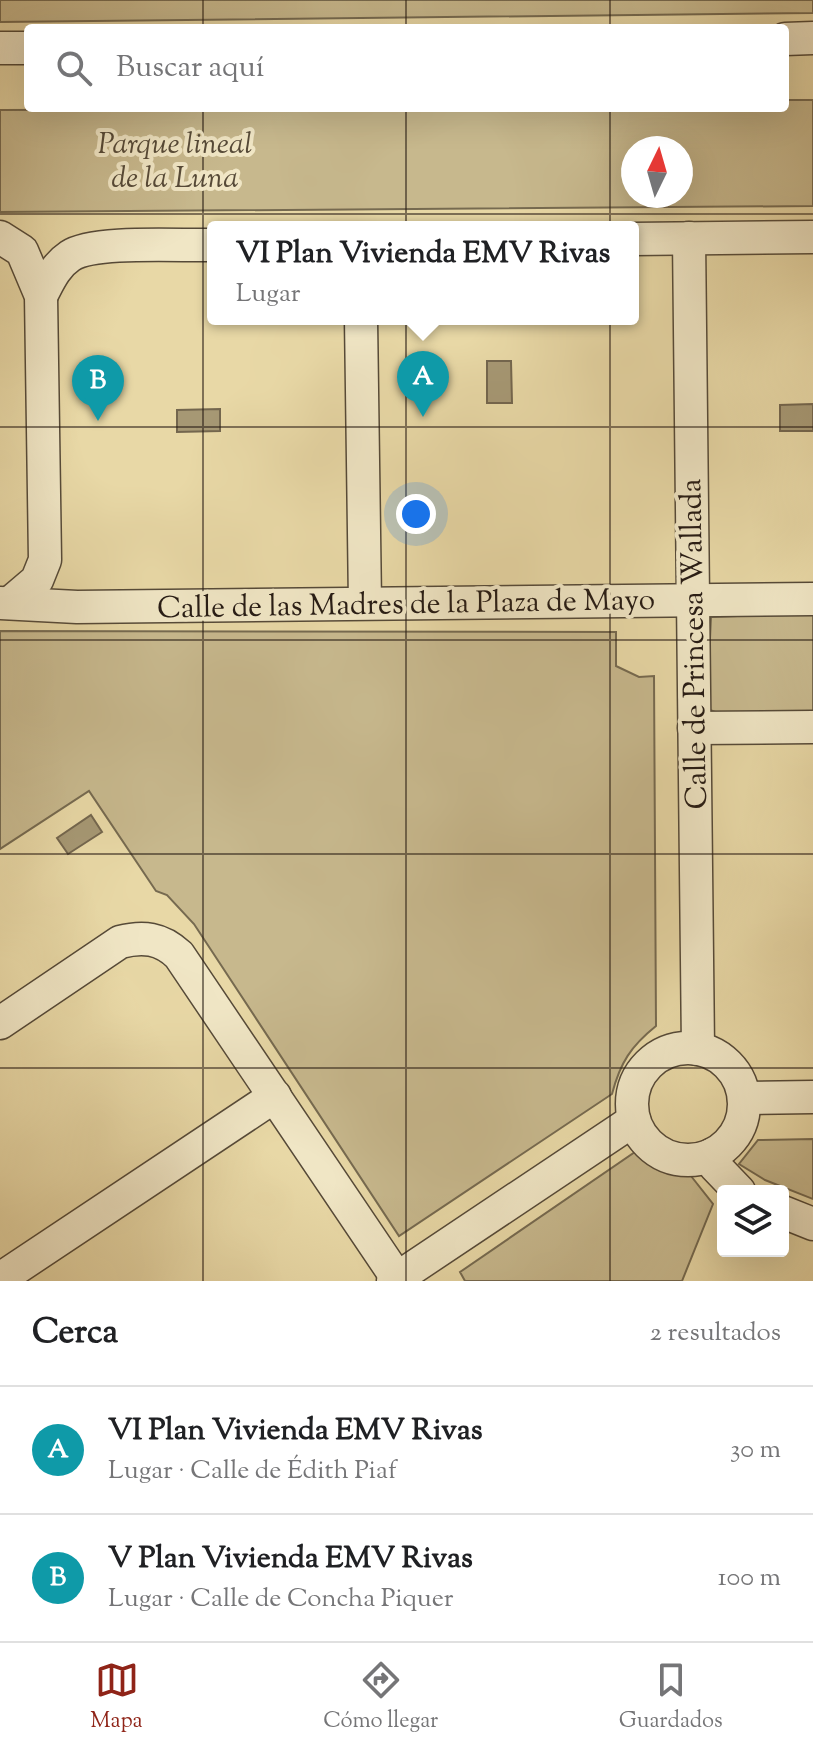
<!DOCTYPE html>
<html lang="es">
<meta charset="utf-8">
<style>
:root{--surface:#fff;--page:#f6f6f6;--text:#202124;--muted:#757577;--line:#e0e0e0;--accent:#8f2418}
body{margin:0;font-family:"Sorts Mill Goudy",serif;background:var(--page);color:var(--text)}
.controls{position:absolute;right:24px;bottom:24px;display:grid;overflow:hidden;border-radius:8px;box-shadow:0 8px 32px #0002}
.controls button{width:72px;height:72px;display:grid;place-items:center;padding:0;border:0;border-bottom:2px solid var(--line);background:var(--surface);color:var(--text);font:40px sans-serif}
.compass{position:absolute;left:621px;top:136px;width:72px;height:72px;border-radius:50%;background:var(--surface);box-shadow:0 8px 32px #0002;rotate:5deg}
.you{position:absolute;left:416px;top:514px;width:28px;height:28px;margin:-20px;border:6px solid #fff;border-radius:50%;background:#1a73e8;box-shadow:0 0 0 12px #1a73e833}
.badge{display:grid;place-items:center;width:52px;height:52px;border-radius:50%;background:var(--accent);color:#fff;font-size:26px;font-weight:700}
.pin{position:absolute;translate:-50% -66px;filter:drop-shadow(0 2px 4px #0008)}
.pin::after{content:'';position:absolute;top:42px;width:28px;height:24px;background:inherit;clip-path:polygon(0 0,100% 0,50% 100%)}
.popup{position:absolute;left:207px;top:221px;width:432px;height:104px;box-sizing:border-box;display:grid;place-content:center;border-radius:8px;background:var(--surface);filter:drop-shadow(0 2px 6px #0005);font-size:26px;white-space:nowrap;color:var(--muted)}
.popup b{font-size:30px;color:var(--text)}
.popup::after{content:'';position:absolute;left:50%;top:100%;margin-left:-16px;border:16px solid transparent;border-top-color:var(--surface)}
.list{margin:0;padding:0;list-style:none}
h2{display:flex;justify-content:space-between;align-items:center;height:104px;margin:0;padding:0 32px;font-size:34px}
h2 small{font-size:26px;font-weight:400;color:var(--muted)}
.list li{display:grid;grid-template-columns:52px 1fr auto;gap:24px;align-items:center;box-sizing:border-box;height:128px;padding:0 32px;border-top:2px solid var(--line)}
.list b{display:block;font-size:30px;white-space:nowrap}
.list p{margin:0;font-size:26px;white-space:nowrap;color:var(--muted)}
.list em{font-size:26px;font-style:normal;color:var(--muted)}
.icon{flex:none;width:44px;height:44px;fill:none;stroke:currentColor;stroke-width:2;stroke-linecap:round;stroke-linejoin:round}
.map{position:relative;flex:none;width:813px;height:1281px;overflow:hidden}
.search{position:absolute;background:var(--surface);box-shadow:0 8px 32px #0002;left:24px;right:24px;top:24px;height:88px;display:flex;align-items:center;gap:20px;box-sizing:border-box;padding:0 28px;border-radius:8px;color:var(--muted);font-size:30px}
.sheet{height:360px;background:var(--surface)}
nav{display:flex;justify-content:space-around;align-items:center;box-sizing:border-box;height:112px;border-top:2px solid var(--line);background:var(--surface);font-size:22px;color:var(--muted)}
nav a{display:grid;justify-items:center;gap:4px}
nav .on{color:var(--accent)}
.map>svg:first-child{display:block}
.green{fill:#c7b88d;stroke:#766a50;stroke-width:2;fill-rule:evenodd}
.water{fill:#a69874;stroke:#73664e;stroke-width:2}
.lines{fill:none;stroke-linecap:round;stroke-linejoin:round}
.minor-casing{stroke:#564a38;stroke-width:35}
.minor{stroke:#f0e6c5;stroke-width:32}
.grid{fill:none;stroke:#261b14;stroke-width:2;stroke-opacity:0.55}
.labels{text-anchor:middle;stroke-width:8;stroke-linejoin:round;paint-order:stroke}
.park-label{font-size:30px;font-style:italic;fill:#564a38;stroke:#f0e6c5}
.street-label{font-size:30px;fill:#261b14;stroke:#f0e6c5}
</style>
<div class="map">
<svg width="813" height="1281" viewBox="0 0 813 1281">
<rect width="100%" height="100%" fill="#e8d8a6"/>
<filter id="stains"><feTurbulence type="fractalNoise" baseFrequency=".0025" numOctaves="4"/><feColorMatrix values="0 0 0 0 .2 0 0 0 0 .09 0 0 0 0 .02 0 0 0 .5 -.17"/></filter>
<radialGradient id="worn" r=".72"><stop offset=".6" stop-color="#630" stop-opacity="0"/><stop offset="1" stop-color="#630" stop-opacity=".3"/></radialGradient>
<!-- green -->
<g class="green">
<path d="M0,0H813V13L0,22Z"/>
<path d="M785,100H813V206L0,212V110L785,108ZM633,148H681V196H633Z"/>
<path d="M813,613V712L718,713L710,710L707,703L711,617Z"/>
<path d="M0,631L616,632V666L639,677L654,676L656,1026C631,1046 620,1063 612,1094L399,1236L194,924L167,895L156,891L89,791L0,849Z"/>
<path d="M813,1139V1199L765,1180L739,1164L758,1140Z"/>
<path d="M635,1152L653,1165L691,1176L713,1204L682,1281H465L460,1272Z"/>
</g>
<!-- water -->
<g class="water">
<path d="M487,361H511L512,403H487Z"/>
<path d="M813,404V431H780V405Z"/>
<path d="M220,409V431L177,432V410Z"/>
<path d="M91,815L102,832L68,854L57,838Z"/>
</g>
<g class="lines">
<!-- minor casing -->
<g class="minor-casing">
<g id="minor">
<path d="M785,39L813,38"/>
<path d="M0,48H28"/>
<path d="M0,237L22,251L41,296L45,560L37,580L10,603"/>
<path d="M689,238L698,1049"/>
<path d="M633,239L813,237"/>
<path d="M41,296C49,281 55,266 70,256C93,240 181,246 213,245"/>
<path d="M361,319L365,603"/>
<path d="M0,603L77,607L813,599"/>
<path d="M694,728L813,727"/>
<path d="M0,1023L120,942C143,936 161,938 179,955L397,1278"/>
<circle cx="688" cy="1104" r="56"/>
<path d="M744,1098L813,1097"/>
<path d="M711,1155L715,1166L739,1191"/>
<path d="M783,1212L813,1224"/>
<path d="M0,1279L275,1096"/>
<path d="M393,1281L634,1120"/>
</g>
</g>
<!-- minor -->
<use href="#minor" class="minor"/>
</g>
<!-- grid -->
<path class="grid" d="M203,0V28M406,0V28M610,0V28M203,108V1281M406,108V1281M610,108V1281M0,214H813M0,427H813M0,640H813M0,854H813M0,1068H813"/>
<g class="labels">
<!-- park labels -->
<g class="park-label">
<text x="175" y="153">Parque lineal<tspan x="175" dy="34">de la Luna</tspan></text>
</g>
<!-- street labels -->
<g class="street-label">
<text transform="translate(406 603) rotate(-1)" y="10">Calle de las Madres de la Plaza de Mayo</text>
<text transform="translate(693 644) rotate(-91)" y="10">Calle de Princesa Wallada</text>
</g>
</g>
<rect width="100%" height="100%" filter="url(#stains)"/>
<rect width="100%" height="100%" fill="url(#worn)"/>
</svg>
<div class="controls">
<button><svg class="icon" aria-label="layers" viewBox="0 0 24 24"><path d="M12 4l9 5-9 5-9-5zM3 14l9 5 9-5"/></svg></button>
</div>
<svg class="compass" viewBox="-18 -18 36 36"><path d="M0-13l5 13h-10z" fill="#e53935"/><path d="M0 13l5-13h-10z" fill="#757577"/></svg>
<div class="you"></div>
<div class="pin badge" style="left:423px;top:417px;background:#0f9aa8">A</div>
<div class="popup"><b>VI Plan Vivienda EMV Rivas</b>Lugar</div>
<div class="pin badge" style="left:98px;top:421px;background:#0f9aa8">B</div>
<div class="search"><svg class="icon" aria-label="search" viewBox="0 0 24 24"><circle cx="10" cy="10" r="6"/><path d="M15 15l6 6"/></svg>Buscar aquí</div>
</div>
<section class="sheet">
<h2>Cerca<small>2 resultados</small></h2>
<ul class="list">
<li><span class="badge" style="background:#0f9aa8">A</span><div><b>VI Plan Vivienda EMV Rivas</b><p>Lugar · Calle de Édith Piaf</p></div><em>30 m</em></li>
<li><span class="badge" style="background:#0f9aa8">B</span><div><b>V Plan Vivienda EMV Rivas</b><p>Lugar · Calle de Concha Piquer</p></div><em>100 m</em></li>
</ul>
</section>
<nav>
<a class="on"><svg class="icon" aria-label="map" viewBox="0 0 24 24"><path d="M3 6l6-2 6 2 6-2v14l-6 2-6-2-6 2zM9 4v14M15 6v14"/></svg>Mapa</a>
<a><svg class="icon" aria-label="directions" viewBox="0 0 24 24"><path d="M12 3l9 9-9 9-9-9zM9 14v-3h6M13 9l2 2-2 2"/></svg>Cómo llegar</a>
<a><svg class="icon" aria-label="saved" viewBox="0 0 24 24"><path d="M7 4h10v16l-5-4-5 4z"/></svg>Guardados</a>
</nav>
